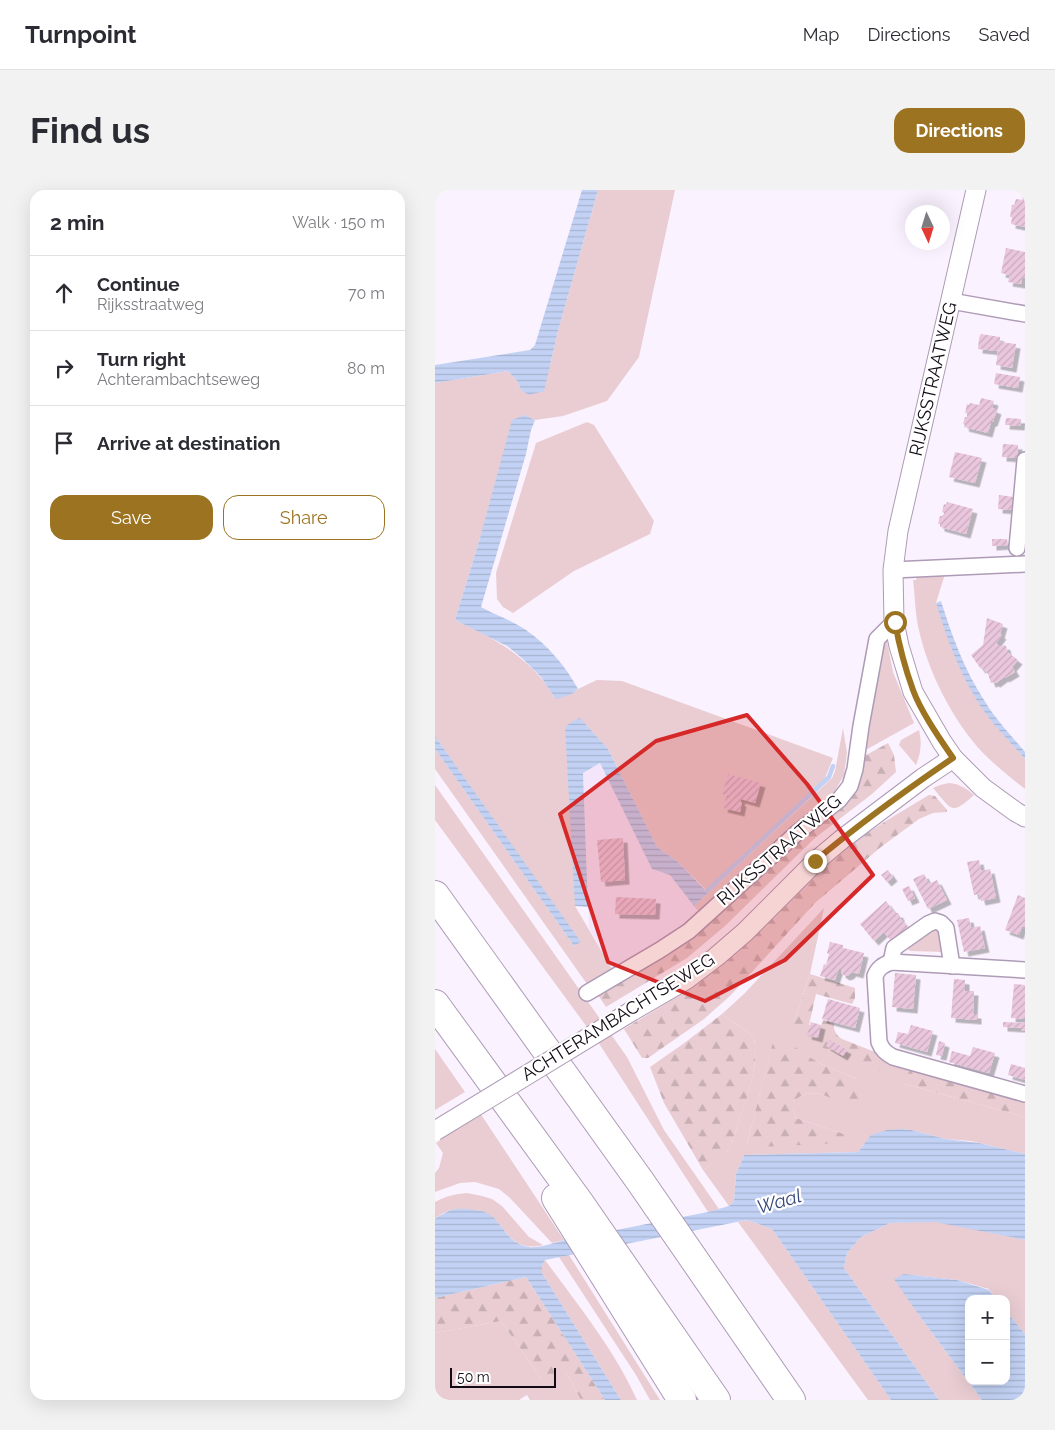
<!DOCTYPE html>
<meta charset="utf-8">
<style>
:root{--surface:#fff;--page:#f2f2f3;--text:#2b2b33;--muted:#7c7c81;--line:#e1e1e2;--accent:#9c7321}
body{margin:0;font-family:Raleway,sans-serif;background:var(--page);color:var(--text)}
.controls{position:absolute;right:15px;bottom:15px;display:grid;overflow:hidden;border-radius:10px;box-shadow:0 5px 20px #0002}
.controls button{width:45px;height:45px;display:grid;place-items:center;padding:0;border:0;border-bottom:1px solid var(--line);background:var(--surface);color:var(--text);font:25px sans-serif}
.compass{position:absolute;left:470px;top:15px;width:45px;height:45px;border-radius:50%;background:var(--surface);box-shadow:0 5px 20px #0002;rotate:176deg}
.scale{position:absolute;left:15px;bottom:12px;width:106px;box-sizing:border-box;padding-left:5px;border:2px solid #120b14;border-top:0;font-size:14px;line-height:18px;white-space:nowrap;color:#120b14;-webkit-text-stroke:4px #fff;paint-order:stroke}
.stop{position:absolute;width:15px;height:15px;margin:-11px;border:4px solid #9c7321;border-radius:50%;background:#fff}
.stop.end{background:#9c7321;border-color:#fff;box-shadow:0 1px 5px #0008}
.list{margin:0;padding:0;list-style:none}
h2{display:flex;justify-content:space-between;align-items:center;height:65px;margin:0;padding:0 20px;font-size:21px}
h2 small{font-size:16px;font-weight:400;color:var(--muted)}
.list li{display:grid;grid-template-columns:32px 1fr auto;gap:15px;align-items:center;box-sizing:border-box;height:75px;padding:0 20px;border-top:1px solid var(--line)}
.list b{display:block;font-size:19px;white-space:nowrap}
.list p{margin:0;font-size:16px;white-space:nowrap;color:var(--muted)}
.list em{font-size:16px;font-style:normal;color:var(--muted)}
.actions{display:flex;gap:10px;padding:15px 20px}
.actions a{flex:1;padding:11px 0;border:1px solid var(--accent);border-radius:15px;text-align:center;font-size:18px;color:var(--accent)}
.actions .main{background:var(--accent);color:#fff}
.icon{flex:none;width:28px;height:28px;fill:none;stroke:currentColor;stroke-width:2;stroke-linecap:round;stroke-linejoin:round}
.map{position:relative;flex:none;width:590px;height:1210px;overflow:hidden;border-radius:15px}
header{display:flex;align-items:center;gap:30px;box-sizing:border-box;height:70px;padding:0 25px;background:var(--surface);border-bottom:1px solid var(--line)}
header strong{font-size:24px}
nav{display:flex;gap:28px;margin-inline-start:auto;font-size:18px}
.intro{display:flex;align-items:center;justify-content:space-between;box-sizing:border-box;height:120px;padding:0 30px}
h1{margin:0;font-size:35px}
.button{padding:12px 22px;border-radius:15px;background:var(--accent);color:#fff;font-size:18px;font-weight:700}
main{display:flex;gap:30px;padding:0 30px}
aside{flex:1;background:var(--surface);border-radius:15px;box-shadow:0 5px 20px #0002}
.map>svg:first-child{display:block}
.built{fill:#f4e5fb}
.green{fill:#e9cdd2;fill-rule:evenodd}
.forest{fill:url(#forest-firs)}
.water{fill:url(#water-rules)}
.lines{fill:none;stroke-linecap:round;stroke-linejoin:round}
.stream{stroke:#c3d2f4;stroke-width:4.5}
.building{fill:url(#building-hatch);filter:url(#shadow)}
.minor-casing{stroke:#ae9bb6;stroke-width:18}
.tertiary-casing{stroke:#ae9bb6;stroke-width:21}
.motorway-casing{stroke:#ae9bb6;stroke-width:30}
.minor{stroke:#fff;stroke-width:15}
.tertiary{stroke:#fff;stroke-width:19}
.motorway{stroke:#fff;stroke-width:28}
.tertiary-bridge-casing{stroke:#ae9bb6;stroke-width:21;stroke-linecap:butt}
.tertiary-bridge{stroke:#fff;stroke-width:19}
.route{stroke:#9c7321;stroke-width:6}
.marked{fill:#d62828;fill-opacity:0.2;stroke:#d62828;stroke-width:4;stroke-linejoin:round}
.labels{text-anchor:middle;stroke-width:4.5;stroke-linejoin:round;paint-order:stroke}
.street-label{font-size:18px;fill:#120b14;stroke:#fff}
.water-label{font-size:19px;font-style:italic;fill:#374a78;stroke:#fff}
</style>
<header>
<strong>Turnpoint</strong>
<nav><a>Map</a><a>Directions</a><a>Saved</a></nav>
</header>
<div class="intro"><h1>Find us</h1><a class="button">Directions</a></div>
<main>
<aside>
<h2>2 min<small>Walk · 150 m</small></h2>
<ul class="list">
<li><svg class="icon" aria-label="ahead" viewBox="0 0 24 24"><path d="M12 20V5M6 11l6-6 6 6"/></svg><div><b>Continue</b><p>Rijksstraatweg</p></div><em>70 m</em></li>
<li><svg class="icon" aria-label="right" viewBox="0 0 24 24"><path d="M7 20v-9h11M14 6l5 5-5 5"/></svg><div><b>Turn right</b><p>Achterambachtseweg</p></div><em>80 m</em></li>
<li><svg class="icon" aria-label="arrive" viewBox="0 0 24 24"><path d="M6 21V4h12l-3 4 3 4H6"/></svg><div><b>Arrive at destination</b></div></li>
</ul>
<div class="actions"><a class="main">Save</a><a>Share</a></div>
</aside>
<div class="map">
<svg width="590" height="1210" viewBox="0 0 590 1210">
<defs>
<pattern id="forest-firs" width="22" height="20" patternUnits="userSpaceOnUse" patternTransform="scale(1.25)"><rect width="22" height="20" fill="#e9cdd2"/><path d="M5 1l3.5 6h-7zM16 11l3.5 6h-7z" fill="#c7afb3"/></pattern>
<pattern id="water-rules" width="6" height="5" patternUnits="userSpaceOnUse" patternTransform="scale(1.25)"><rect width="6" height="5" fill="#c3d2f4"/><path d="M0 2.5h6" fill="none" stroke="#a6b3d0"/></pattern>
<pattern id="building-hatch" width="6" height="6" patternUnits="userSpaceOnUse" patternTransform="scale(1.25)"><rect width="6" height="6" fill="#ebc7dd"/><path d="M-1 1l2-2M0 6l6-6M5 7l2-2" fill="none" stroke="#c8aabd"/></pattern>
<filter id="shadow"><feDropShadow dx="4.5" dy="4.5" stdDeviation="0" flood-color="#0004"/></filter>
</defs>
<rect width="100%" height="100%" fill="#faf2fe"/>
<!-- built -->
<path class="built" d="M165,573L217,679L235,685L264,722L233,747L177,779L154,738L148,583Z"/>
<!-- green -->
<g class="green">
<path d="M163,0H240L204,167L172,211L128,226L100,230L90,225L45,348L20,430C52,445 82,460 105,487C111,493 114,500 119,507L137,504L143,499L162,490L187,491L398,568L390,588L271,700L243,672L222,657L173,559L145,529L140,716L177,779L152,794L0,579V559L139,756L145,752L0,546V193L73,181L82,191L86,200L115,176L123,141Z"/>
<path d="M152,232L159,235L219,331L215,344L139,381L78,423L68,417L62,409L61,383L101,253Z"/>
<path d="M510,384L501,413L542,510L565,541L590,569V599C576,588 562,577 549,564C518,532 492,480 483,436C480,421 480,405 478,390H481L482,386Z"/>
<path d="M448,448L452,452L458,482L479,533L427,562Z"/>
<path d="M408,538L412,563L409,585L397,606L264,722L259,716L397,588L400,581Z"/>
<path d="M484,540C487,553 486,563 481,575L464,555L466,550Z"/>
<path d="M514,593C525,594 531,598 539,605C516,626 517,620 498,598L505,595Z"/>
<path d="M0,595L192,867L229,940L284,1019L273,1022L163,852L0,630Z"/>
<path d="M389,718L375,784L358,836L476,878L470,894L590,927V964L536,951L511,949L476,940L467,939L428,955L423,962L309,965L301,984L299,1011L294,1016L268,980C276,975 285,968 292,961C298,954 301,941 303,933C313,904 324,876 319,847L287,824L310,803ZM340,845L384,873L422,889L413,916C395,908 376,894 358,912V920L361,928L409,944L312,954Z"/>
<path d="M504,736L509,762L475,761L473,759V754Z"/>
<path d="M0,859L30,902L0,920Z"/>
<path d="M45,923L129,1050L117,1053L75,1008L64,999L40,992L25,993L0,1002V983L4,978L8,963L1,953Z"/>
<path d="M32,1003L47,1006L57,1009L67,1016L94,1047L108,1055C86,1061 76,1049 63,1033C59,1029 56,1025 51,1023C46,1020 38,1020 32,1020C18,1018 11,1020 0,1029V1012C11,1006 20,1004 32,1003Z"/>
<path d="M312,1030L337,1039L456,1210H433L303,1032Z"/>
<path d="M500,1031L590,1050V1144L571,1121V1109H561L554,1099L522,1090L469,1084L483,1124L547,1210H504L409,1078L412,1063L426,1047L455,1033Z"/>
<path d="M134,1065L225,1210H215L201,1185L124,1067Z"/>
<path d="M110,1070C143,1115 179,1159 202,1210H186L107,1083V1076Z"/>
<path d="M66,1131L107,1190L131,1182L146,1210H95L92,1205L84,1210H0V1143Z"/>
</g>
<!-- forest -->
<g class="forest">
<path d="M453,553L459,565L461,582L437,604L380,648L290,736L252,768L171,817L161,802L250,748L415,600L426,568Z"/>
<path d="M494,605L500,606L512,620V622L498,623L484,629L446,657L380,713L296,805L269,829L213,868H207L189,839C228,815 269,792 303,762C340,729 373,691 411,659C437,638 466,622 494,605Z"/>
<path d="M375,784L420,798V808L417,814L381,804L374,835L385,839L388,830L399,833C398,840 401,845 407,849L445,864L447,868L444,881H440C412,869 384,857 358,842V836Z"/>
<path d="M287,824L319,847C324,876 313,905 303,933C301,941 298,954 292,961C286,968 276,975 268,980L229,913L215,877L248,854Z"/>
<path d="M340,844L384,873L422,889L430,900L420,914L413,917C395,908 376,894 358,912V920L361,928L409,944L411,949L410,953L322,957L312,954Z"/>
<path d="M476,878L590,910V927L470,894V889Z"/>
<path d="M91,1087L170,1210H146L131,1182L120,1189L107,1190L66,1131L0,1143V1108Z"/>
</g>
<!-- water -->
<g class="water">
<path d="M147,0H163L123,141L115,176L109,201L94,205L86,200L82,191L73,181L0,193V175L95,160L100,155Z"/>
<path d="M90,225L100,230L96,240L91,264L46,417C61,425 77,431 91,440C113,455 131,477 143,499L137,504L122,509L119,507L106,487L88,469L72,456L20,430L45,348L77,230Z"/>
<path d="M506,411C517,446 529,479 549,510C560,529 576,545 590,562V569C573,550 554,531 541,509C523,479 511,446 501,413Z"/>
<path d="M145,528L173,559L222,657L243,672L273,703L259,716L235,685L217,679L165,573L148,583L153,717L140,716L130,537L138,531Z"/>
<path d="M0,546L146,752L139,756L0,559Z"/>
<path d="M467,939L476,940L511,949L544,953L590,964V1050L500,1032L455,1033L426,1047L412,1063L409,1078L504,1210H456L337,1039L312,1030L110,1070L107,1076V1083L186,1210H170L91,1087L0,1108V1029C11,1021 18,1018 31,1019C37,1020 45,1020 50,1022C67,1029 70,1053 94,1057C104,1059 123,1051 135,1049C181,1040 227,1031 273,1022L294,1016L299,1011L301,984L309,965L423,962L436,945L452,940Z"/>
<path d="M469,1084L522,1090L554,1100L561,1109H534V1191H571V1121L590,1144V1210H547L483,1124L459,1089Z"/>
</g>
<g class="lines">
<!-- stream -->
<path class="stream" d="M272,701L394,587L398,576"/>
</g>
<!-- building -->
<g class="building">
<path d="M589,2H590V37L576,34L577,27H575L577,15H579L581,9L587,10Z"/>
<path d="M571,58L590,62V88L587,87L586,94L573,92L575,85L566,83Z"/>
<path d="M546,144L565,147V152L581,154L577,178L561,175L563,161L543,159L544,148Z"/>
<path d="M561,183L585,187L583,198L559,194Z"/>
<path d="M546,208L559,211L557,218L562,220L558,232H556L553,243L529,237L530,235L528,234L530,227H532V223H530L532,214L534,215L535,213L544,215Z"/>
<path d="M571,228L586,229L585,236L570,235Z"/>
<path d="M568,254L583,255L582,268L567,267Z"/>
<path d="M520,262L547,268L540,293L514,287Z"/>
<path d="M564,305L579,307L578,320L563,319Z"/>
<path d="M512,312L538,319L531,344L505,337V334H503L505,326H507L509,324V323L507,322L509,314L511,315Z"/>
<path d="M557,349H572L573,355L557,356Z"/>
<path d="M552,428L568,434L565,444L567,445L561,453L565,457L569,455L571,456L572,460L571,461L583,470L577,477L580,482L570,488L569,487L561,493L559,492L556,493L553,484L548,478L546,479L536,465L548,455Z"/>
<path d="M293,584L326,593L320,613L306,609L305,612H307L305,622L288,618L291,607L293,608L294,606L287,604Z"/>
<path d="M188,648L190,690L166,692L162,650Z"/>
<path d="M544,670L546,681L555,679L561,708L546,711L544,704L539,705L532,672Z"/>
<path d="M453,680L458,687L452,692L446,685Z"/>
<path d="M489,684L494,694L502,690L512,710L493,719L478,689Z"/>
<path d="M474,696L480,708L473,711L467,699Z"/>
<path d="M583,705L590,708V737L587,736L584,745L570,740Z"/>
<path d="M181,707L221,709L220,725L180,724Z"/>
<path d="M451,711L460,723H463L465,726V728L473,737L456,751L449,742L439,751L425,734Z"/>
<path d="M534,728L536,738L545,736L550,758L529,762L522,730Z"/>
<path d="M395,752L408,755V758L429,763L424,784L417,782L414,785L410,786L406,783V779L404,778L400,790L385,786L389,774L391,775L394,764L392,763Z"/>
<path d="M460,783L481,785L478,819L457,817Z"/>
<path d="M519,789L530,790V801H539L538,824H542V830L516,828Z"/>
<path d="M579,794L590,795V829L576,828Z"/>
<path d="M393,809L425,818L420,838L387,829Z"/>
<path d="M376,832L386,835L383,848L372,845Z"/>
<path d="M568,832L590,833V841L586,840V838L568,837Z"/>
<path d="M476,835L498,841L492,862L460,853L463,842L473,844Z"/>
<path d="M395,850L412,860L408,866L391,856Z"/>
<path d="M504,851L510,853L507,866L501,865Z"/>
<path d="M538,857L560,863L554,883L514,872L517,861L535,866Z"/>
<path d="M576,874L590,878V890L573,885Z"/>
</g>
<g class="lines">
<!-- minor casing -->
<g class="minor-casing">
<g id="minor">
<path d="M516,111L590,124"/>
<path d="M582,358L590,270"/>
<path d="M458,380L590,374"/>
<path d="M456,772L459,758L493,734L500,731L506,733L511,738L517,776"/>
<path d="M590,780L456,772C448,775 443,778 440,786L444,852C447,860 451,863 458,867L590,904"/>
<path d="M152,803L225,760L254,741L363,642L404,610L415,596L420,579L426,536L442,449L459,432"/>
</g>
</g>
<!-- tertiary casing -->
<g class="tertiary-casing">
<g id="tertiary">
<path d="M541,0L463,341L458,380L459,432L464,456L478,502L507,552L518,568L548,598L581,622L590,627"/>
<path d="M197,821L252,789L281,767L310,742L381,671L406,650L488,588L518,568"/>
</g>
</g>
<!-- motorway casing -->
<g class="motorway-casing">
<g id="motorway">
<path d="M0,705L205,991L356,1210"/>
<path d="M0,814L144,1012L281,1210"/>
<path d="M121,1008L247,1210"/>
</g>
</g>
<!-- minor -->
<use href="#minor" class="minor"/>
<!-- tertiary -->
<use href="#tertiary" class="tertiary"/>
<!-- motorway -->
<use href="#motorway" class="motorway"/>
<!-- tertiary-bridge casing -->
<g class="tertiary-bridge-casing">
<path id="tertiary-bridge" d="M0,941L197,821"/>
</g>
<!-- tertiary-bridge -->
<use href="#tertiary-bridge" class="tertiary-bridge"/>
</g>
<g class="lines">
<!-- route -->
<path class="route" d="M380,671C424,634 471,600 518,568C505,549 486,522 478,500C470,478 464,455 460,432"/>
</g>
<!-- marked area -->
<path class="marked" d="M312,525L372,594L438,685L350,770L270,811L173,772L125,624L221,551Z"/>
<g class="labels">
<!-- street labels -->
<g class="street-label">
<text transform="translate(498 189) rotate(-77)" y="6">RIJKSSTRAATWEG</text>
<text transform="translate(344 660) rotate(-41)" y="6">RIJKSSTRAATWEG</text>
<text transform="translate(183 827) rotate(-32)" y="6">ACHTERAMBACHTSEWEG</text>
</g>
<!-- water labels -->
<g class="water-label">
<text transform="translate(344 1011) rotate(-16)" y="7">Waal</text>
</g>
</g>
</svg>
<div class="controls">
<button>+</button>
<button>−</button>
</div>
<svg class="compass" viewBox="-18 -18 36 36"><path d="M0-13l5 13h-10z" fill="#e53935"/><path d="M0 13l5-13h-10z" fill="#7c7c81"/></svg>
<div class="scale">50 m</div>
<div class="stop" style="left:460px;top:432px"></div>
<div class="stop end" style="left:380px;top:671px"></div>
</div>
</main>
